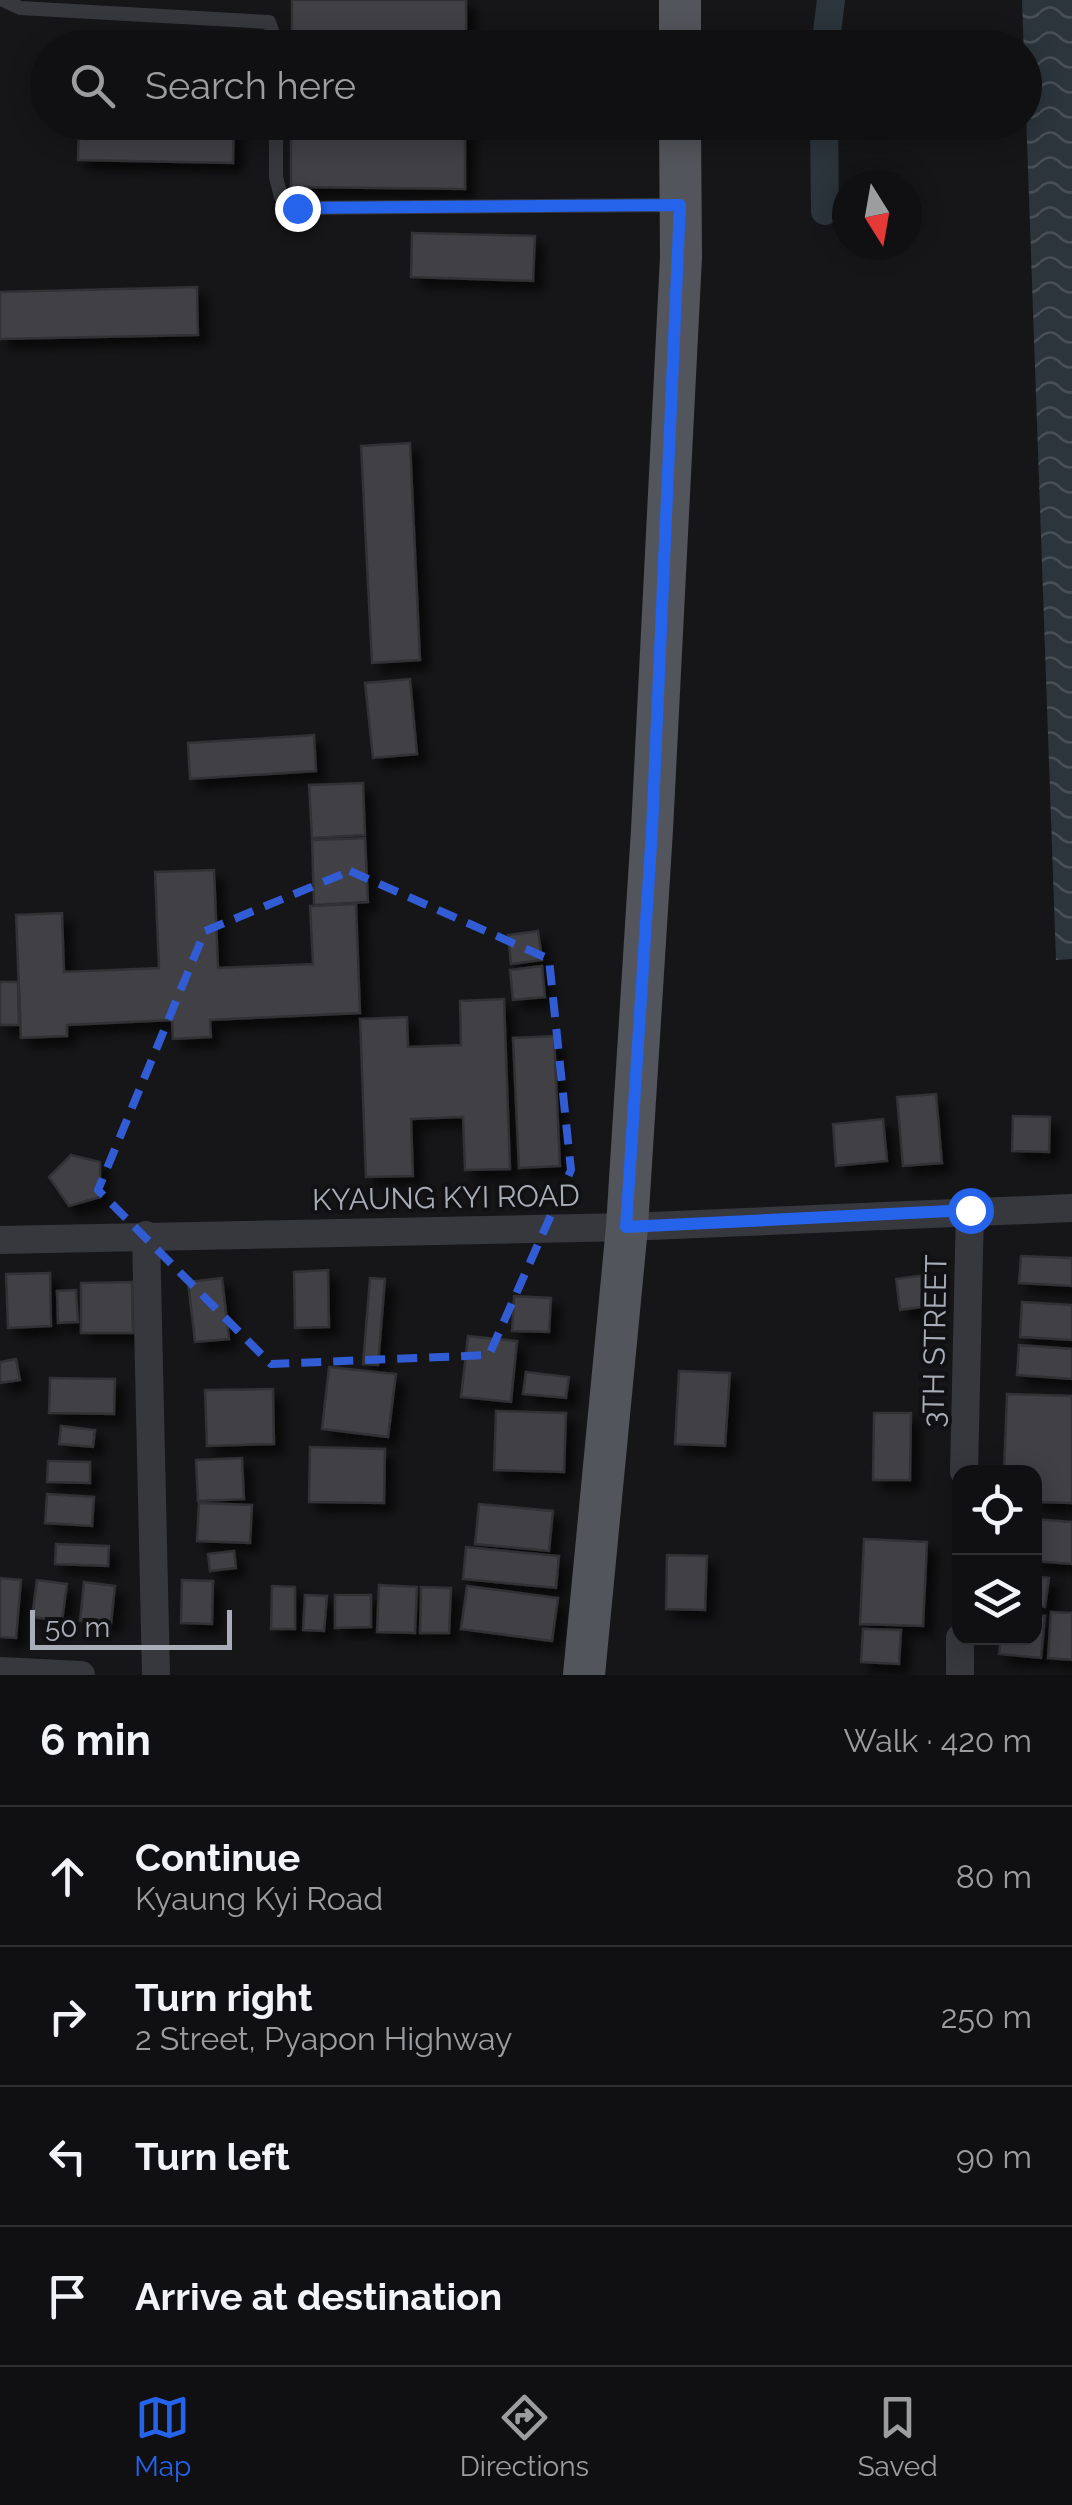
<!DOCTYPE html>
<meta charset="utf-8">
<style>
:root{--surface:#101012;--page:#19191b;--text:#f1f3f6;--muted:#9c9d9f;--line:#303032;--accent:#2563eb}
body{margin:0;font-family:Raleway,sans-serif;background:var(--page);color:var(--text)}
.controls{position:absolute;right:30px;bottom:30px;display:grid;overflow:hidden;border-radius:20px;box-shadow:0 5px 25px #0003}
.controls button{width:90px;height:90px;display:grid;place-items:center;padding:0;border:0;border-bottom:2px solid var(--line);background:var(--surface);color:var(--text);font:50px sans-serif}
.compass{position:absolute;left:832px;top:170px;width:90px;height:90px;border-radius:50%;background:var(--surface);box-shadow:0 5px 25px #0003;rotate:169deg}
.scale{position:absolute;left:30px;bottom:25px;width:202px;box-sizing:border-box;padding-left:10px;border:5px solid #a8adb8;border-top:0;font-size:28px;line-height:35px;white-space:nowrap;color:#a8adb8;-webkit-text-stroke:8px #111113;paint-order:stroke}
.stop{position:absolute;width:30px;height:30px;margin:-22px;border:8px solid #2563eb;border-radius:50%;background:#fff}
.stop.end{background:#2563eb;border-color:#fff;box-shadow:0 2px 10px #0008}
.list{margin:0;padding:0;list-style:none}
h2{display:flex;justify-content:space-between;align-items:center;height:130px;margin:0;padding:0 40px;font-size:42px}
h2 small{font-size:32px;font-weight:400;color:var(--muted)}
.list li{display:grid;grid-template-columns:65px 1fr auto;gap:30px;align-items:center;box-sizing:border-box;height:140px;padding:0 40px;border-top:2px solid var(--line)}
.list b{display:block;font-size:38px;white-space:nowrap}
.list p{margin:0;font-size:32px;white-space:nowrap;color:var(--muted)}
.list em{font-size:32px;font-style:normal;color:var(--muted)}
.icon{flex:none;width:55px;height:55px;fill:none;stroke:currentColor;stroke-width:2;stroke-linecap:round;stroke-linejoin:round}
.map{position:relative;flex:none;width:1072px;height:1675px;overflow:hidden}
.search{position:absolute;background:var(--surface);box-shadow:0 5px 25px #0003;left:30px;right:30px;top:30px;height:110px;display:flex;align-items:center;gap:25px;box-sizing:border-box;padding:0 35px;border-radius:55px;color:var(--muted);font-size:38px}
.sheet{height:690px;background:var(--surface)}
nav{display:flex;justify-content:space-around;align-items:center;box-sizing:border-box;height:140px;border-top:2px solid var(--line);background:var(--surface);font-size:28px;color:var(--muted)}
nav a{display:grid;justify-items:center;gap:5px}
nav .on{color:var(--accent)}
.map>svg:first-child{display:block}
.water{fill:url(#water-waves)}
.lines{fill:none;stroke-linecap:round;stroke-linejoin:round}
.canal{stroke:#2c353c;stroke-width:28}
.building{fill:#404145;stroke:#303034;stroke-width:2.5;filter:url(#shadow)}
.lane{stroke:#37383d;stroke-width:14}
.street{stroke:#37383d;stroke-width:28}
.primary{stroke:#53555c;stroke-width:42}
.route{stroke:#2563eb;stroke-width:12}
.marked{fill:none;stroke:#325cd3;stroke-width:8;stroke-dasharray:20 12;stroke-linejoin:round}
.labels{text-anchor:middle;stroke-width:8;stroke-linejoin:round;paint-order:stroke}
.street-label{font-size:30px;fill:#a8adb8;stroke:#111113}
</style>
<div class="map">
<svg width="1072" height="1675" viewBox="0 0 1072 1675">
<defs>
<pattern id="water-waves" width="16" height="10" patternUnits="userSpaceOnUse" patternTransform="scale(2.5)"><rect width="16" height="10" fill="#2c353c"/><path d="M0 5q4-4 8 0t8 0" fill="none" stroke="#485056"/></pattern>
<filter id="shadow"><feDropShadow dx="9" dy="9" stdDeviation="5" flood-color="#0009"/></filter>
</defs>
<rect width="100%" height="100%" fill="#161618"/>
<!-- water -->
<path class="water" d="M1022,0H1072V959L1056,960Z"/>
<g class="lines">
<!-- canal -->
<g class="canal">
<path d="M825,48L831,0"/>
<path d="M824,122L825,211"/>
</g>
</g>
<!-- building -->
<g class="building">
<rect x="292" y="0" width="174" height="48"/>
<path d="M79,122H234L233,163L78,160Z"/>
<path d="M291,122H465V189L291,187Z"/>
<path d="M412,233L535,236L533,281L411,277Z"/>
<path d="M197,287L198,335L0,339V292Z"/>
<path d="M410,443L420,660L372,663L361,446Z"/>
<path d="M410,679L417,754L373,758L365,683Z"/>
<path d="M314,735L316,771L190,779L188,743Z"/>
<path d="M363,783L365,835L312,838L309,785Z"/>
<path d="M365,838L368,902L314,905L312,840Z"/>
<path d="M214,870L218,968L313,964L310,906L356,904L360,1013L210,1020L211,1037L173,1039L172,1020L67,1025V1036L21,1038L16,915L62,913L64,972L159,968L155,872Z"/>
<path d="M538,931L542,960L511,964L508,935Z"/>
<path d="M542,966L545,997L513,1000L510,970Z"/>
<path d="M0,982H18L19,1025H0Z"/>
<path d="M504,999L510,1169L465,1170L463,1117L411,1119L413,1176L366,1177L360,1019L407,1017L408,1047L461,1045L460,1001Z"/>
<path d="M554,1036L560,1166L519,1168L513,1038Z"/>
<path d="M936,1094L942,1163L903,1166L897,1097Z"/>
<path d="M1013,1116L1050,1117L1049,1152L1012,1151Z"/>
<path d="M883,1119L887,1161L836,1166L833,1124Z"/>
<path d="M71,1155L100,1162V1197L69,1206L49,1177Z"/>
<path d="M1021,1256L1072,1258V1286L1019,1283Z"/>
<path d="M328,1270L329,1327L295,1328L294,1272Z"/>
<path d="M50,1273L51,1326L8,1328L6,1274Z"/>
<path d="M926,1275L929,1306L900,1310L896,1279Z"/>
<path d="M222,1278L229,1339L195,1342L188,1282Z"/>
<path d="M370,1278L385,1279L378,1365L363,1364Z"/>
<path d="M132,1282L133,1333H81V1283Z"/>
<path d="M76,1290L78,1322L58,1323L57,1291Z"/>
<path d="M514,1296L551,1298L549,1332L512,1331Z"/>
<path d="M1022,1302L1072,1305V1340L1020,1337Z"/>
<path d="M468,1336L517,1341L511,1402L461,1397Z"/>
<path d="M1019,1345L1072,1349V1379L1017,1375Z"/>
<path d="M16,1359L20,1380L0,1383V1362Z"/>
<path d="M329,1367L396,1374L388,1437L322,1429Z"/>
<path d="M679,1371L730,1373L725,1446L675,1444Z"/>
<path d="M526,1372L569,1377L566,1398L523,1394Z"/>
<path d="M50,1378L115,1379L114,1414L49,1413Z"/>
<path d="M273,1389L274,1444L207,1446L205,1390Z"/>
<path d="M1007,1394L1072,1396V1503L1034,1502V1472H1004Z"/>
<path d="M496,1411L566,1413L564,1472L494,1470Z"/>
<path d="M874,1413H911L910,1480H873Z"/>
<path d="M61,1426L95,1430L93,1447L59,1444Z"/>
<path d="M310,1447L385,1449L384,1503L309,1502Z"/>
<path d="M242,1458L244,1499L198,1501L196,1460Z"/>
<path d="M48,1461L90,1462V1483L47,1482Z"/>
<path d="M47,1494L94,1497L92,1526L45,1523Z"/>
<path d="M199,1503L252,1505L250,1543L197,1541Z"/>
<path d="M479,1504L553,1511L549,1551L475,1544Z"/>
<path d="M1034,1519L1072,1522V1564L1034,1561Z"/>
<path d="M864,1539L927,1542L923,1626L860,1624Z"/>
<path d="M56,1544L109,1546L108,1566L55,1564Z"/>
<path d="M466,1547L559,1556L556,1588L463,1579Z"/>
<path d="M234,1551L236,1568L210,1571L208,1554Z"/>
<path d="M667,1555L707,1556L705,1610L666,1609Z"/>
<path d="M1034,1576L1049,1578L1045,1607L1034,1606Z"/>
<path d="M0,1578L21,1580L16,1638L0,1637Z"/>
<path d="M37,1580L67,1584L62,1621L32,1617Z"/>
<path d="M182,1580L213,1581L212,1624L181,1623Z"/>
<path d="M84,1582L115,1586L111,1624L80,1621Z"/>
<path d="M379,1585L417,1587L415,1633L377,1632Z"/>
<path d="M272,1586L295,1587V1629H271Z"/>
<path d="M467,1586L558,1598L552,1641L461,1629Z"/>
<path d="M421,1587L451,1588L449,1633H420Z"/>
<path d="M305,1595L327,1596L324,1631L303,1630Z"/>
<path d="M335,1595H371V1627L335,1628Z"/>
<path d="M1051,1612L1072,1613V1660L1048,1658Z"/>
<path d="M1034,1615L1045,1616L1041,1658L999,1654L1001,1638H1034Z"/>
<path d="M863,1629L901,1630L899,1664L861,1662Z"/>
</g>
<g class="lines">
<!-- lane -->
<g class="lane">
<path d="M3,0L20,8L269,22L278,48"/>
<path d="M276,122V177L281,197L297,208L675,205"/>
</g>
<!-- street -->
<g class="street">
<path d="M146,1235L156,1675"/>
<path d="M0,1240L627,1227L1072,1208"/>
<path d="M964,1472L970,1210"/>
<path d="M0,1671L81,1675"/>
<path d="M960,1675V1638"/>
</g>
<!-- primary -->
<g class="primary">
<path d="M680,0V48"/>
<path d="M584,1675L627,1227L652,830L681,257L680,122"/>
</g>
</g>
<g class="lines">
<!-- route -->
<path class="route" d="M297,208L680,205L652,830L626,1227L970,1210"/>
</g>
<!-- marked area -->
<path class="marked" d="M350,871L549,959L571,1170L489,1355L271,1364L98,1190L205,931Z"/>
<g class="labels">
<!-- street labels -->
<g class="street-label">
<text transform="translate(446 1198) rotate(-1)" y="10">KYAUNG KYI ROAD</text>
<text transform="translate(935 1341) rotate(-89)" y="10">3TH STREET</text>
</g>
</g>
</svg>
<div class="controls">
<button><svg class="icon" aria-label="locate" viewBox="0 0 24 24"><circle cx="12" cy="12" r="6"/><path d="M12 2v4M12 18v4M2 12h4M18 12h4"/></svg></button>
<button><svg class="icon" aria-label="layers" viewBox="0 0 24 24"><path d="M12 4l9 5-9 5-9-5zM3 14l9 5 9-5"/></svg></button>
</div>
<svg class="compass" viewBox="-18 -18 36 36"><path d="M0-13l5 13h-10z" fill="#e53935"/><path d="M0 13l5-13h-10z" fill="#9c9d9f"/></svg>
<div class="scale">50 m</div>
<div class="stop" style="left:970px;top:1210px"></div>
<div class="stop end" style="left:297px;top:208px"></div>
<div class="search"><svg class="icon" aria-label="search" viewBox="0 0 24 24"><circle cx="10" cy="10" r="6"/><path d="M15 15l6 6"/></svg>Search here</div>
</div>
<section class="sheet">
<h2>6 min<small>Walk · 420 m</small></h2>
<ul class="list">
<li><svg class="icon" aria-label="ahead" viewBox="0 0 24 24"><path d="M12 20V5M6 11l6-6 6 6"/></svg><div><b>Continue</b><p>Kyaung Kyi Road</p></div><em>80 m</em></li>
<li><svg class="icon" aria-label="right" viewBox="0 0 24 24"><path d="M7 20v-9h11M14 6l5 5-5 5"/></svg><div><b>Turn right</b><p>2 Street, Pyapon Highway</p></div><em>250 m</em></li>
<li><svg class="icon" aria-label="left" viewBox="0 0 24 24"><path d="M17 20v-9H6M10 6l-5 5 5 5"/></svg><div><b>Turn left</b></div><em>90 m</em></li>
<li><svg class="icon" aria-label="arrive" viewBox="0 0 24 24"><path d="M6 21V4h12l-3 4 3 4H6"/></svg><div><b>Arrive at destination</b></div></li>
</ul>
</section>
<nav>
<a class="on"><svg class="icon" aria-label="map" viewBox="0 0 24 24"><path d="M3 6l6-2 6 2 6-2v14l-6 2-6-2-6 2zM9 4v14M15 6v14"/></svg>Map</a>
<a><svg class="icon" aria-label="directions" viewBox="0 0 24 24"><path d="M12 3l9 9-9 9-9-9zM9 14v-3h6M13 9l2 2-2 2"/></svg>Directions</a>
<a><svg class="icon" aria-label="saved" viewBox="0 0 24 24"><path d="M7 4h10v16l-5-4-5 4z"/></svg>Saved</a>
</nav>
